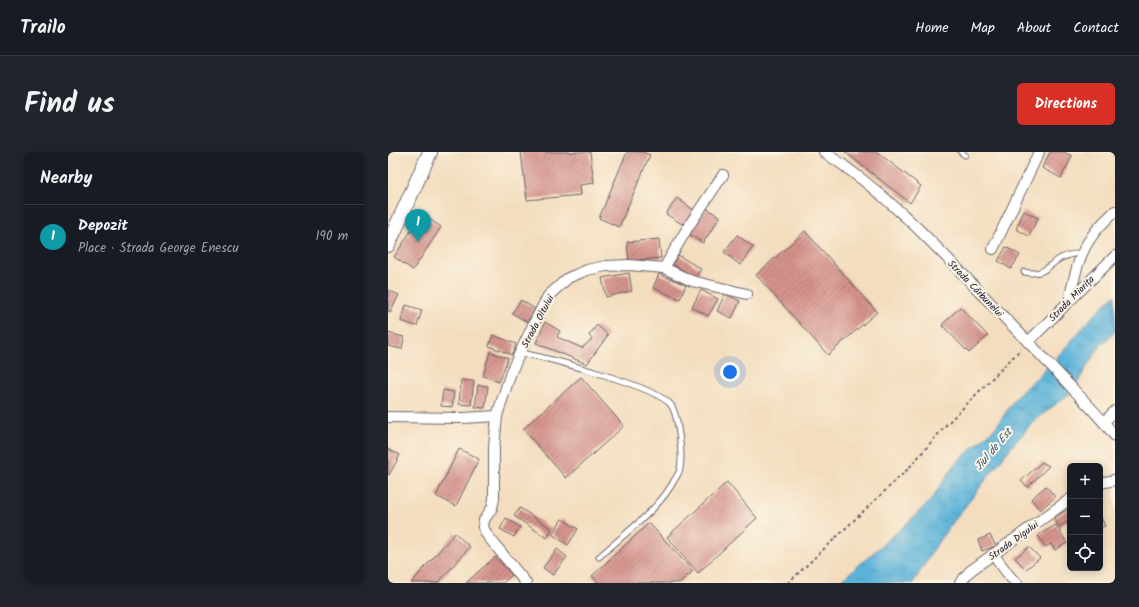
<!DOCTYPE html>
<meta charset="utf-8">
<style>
:root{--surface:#171b24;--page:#20242c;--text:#f1f3f6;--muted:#9ea1a6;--line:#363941;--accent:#d93025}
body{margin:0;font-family:Kalam,sans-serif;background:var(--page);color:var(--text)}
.controls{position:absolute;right:12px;bottom:12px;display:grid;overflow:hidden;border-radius:6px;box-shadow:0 2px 10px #0003}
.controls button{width:36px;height:36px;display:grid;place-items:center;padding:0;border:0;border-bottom:1px solid var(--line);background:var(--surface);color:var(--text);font:20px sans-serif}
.you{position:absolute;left:342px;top:220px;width:14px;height:14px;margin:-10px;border:3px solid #fff;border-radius:50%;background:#1a73e8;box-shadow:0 0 0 6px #1a73e833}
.badge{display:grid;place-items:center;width:26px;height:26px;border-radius:50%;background:var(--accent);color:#fff;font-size:13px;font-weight:700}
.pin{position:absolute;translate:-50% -33px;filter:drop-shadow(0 1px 2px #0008)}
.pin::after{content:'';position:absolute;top:21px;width:14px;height:12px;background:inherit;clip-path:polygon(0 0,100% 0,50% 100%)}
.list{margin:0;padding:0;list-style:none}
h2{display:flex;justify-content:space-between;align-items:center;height:52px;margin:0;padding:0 16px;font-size:17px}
h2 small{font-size:13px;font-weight:400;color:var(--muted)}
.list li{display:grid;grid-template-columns:26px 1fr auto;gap:12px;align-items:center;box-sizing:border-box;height:64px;padding:0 16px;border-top:1px solid var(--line)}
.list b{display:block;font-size:15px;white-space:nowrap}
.list p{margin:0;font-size:13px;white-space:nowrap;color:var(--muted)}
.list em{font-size:13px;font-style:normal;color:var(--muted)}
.icon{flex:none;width:22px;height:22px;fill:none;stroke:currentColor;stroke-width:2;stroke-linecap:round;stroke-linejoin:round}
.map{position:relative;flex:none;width:727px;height:431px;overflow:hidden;border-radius:6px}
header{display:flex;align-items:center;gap:24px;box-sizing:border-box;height:56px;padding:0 20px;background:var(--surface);border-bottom:1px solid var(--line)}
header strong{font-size:19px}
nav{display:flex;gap:22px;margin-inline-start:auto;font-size:14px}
.intro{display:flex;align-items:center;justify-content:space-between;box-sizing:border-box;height:96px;padding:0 24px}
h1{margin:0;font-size:28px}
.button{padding:10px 18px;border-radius:6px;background:var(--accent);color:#fff;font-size:14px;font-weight:700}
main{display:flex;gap:24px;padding:0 24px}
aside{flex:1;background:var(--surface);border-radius:6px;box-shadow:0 2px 10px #0003}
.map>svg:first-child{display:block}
.water{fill:url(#water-ripples);stroke:#3f6a8a}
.building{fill:url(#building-hatch)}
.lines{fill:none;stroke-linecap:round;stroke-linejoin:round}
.lane-casing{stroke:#6b6369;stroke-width:7}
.street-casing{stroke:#6b6369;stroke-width:12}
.secondary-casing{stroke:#6b6369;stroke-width:16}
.path{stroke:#6b6369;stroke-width:2;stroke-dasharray:3 3;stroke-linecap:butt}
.lane{stroke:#fff;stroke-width:5}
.street{stroke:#fff;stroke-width:10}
.secondary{stroke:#fff;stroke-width:14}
.labels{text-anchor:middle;stroke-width:4;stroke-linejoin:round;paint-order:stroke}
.street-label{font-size:10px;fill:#22223b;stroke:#fcf5e5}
.water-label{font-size:11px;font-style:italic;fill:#365572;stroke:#fcf5e5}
</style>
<header>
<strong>Trailo</strong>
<nav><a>Home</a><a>Map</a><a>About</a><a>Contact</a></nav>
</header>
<div class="intro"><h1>Find us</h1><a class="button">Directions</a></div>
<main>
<aside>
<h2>Nearby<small></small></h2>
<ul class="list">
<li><span class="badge" style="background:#0f9aa8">1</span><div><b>Depozit</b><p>Place · Strada George Enescu</p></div><em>190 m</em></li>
</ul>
</aside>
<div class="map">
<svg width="727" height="431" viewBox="0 0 727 431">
<defs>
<pattern id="water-ripples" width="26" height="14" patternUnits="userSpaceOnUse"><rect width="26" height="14" fill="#5cb3d9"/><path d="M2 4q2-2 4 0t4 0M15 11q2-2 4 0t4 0" fill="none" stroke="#4c91b1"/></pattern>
<pattern id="building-hatch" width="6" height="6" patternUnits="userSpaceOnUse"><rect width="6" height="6" fill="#d5938c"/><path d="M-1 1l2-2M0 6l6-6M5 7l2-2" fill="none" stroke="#ac7874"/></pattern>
</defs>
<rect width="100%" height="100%" fill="#fcf5e5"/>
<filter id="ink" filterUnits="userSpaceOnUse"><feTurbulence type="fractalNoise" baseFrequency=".025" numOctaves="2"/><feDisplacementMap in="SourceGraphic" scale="8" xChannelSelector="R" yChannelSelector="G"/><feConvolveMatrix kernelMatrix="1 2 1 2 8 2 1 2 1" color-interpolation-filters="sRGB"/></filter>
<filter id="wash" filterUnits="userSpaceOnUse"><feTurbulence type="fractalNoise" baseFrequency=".012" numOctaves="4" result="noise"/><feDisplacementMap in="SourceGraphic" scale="16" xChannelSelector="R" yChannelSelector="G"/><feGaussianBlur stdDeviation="0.9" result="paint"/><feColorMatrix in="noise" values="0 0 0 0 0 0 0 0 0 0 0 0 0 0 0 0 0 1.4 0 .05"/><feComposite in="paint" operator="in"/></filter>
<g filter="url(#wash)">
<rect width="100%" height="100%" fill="#f3ddbe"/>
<!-- water -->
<path class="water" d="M727,143V180L713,193L699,214L686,238L646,269L620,299L552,387L525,431H450L513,377L544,347L566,313L608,275L628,245L662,213L707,162Z"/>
<g id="blocks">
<!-- building -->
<g class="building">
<path d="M133,0H202L206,31L192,33L193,43L139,48Z"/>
<path d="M239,0H255L262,3L231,75L211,66Z"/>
<path d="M457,0H489L533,34L522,51Z"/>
<path d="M662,0H676L684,4L673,26L654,16Z"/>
<path d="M289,46L307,59L297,74L278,62Z"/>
<path d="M318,56L332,65L315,91L301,82Z"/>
<path d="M636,59L650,66L641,84L628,77Z"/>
<path d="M34,62L53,75L25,118L6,105Z"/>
<path d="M417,79L489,160L440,203L368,123Z"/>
<path d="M349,83L365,95L352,113L336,100Z"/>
<path d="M271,87L273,106L241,109L239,90Z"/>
<path d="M618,95L632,103L623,117L610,109Z"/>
<path d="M290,103L313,117L307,126L285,112Z"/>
<path d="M241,121L244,139L218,145L214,126Z"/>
<path d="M271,122L298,133L292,147L265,136Z"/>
<path d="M0,138L11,143L2,160L0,159Z"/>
<path d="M313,138L330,147L320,164L304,155Z"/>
<path d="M337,142L352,149L344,166L329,159Z"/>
<path d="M133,148L147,157L139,170L124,161Z"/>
<path d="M18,153L34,158L29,174L13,169Z"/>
<path d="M572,155L600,184L581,201L554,173Z"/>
<path d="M157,170L172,179L169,185L194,196L204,187L201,183L209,173L220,183L199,212L148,191Z"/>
<path d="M0,181L16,185L14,197L0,194Z"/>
<path d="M105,183L128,192L124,203L101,194Z"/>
<path d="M102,200L120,206L111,230L95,224Z"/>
<path d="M193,225L236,274L178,326L135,277Z"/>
<path d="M73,228L86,229L83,253L71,252Z"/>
<path d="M90,233L100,234L97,256L87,255Z"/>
<path d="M55,238L66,240L64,255L53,254Z"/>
<path d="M0,297L12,303L1,323L0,322Z"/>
<path d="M71,297L91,307L68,354L48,344Z"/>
<path d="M654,310L661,314L640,335L633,329Z"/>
<path d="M339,330L369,366L310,421L279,385Z"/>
<path d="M658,334L667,345L652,358L643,347Z"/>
<path d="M132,356L164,377L159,386L126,364Z"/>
<path d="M682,356V371L680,369L671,375L666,366Z"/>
<path d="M712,363L717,374L712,376Z"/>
<path d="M118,366L132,375L126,385L112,377Z"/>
<path d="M174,367L190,377L180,393L164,382Z"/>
<path d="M261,371L305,419L291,431H211L204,424Z"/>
<path d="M668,373L679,391L667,398L663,392L657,395L650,383Z"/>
<path d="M67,381L82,395L50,431H23Z"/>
<path d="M602,383L608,394L594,399L590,388Z"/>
<path d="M641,395L652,406L638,417L627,406Z"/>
<path d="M169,397L179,405L165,423L155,416Z"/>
<path d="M107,405L124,423L115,431H78Z"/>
</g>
</g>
</g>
<g filter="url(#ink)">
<use href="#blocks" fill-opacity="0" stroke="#6b6369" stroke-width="1"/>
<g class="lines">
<!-- lane casing -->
<g class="lane-casing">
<g id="lane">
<path d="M573,0L577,3"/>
<path d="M636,120C657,124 657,115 673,106C679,103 687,102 695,100"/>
<path d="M132,201C158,205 270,235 283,253C290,263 295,304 292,316C292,320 289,324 287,327C272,357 236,382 211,405"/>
</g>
</g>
<!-- street casing -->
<g class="street-casing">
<g id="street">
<path d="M436,0C504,44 557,104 613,162C637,187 661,211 684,236C699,252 714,267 727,284"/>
<path d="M605,97L651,0"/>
<path d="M276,116L300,75L335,23"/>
<path d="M681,149C686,127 690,103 704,84C710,75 719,67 727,59"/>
<path d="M640,190L727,104"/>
<path d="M0,265L76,266L109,264"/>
<path d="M716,270L727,259"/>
<path d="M712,331L727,328"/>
<path d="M605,402L623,426L629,431"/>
<path d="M138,431L99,383L95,375L96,368L104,356L106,347V296L109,264L123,220L147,169L160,144L180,126L199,118L218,114L241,113L276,116L304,129L359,142"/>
<path d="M572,431L582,419L682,347"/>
</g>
</g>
<!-- secondary casing -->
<g class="secondary-casing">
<path id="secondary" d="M0,93L42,0"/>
</g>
<!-- path -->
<path class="path" d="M400,431L520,317L558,273L633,197"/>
<!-- lane -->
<use href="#lane" class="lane"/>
<!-- street -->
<use href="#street" class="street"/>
<!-- secondary -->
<use href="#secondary" class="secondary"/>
</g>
</g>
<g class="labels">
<!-- street labels -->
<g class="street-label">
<text transform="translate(588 136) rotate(46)" y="4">Strada Cărbunelui</text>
<text transform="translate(683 146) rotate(-45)" y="4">Strada Miorița</text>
<text transform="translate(149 169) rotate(-62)" y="4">Strada Oltului</text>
<text transform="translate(625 388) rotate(-36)" y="4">Strada Digului</text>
</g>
<!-- water labels -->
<g class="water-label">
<text transform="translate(605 297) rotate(-50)" y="4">Jiul de Est</text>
</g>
</g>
</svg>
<div class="controls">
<button>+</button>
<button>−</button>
<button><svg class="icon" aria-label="locate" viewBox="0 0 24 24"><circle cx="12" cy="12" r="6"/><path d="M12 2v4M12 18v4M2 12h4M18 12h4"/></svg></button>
</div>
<div class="you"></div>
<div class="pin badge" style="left:30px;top:90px;background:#0f9aa8">1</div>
</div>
</main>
